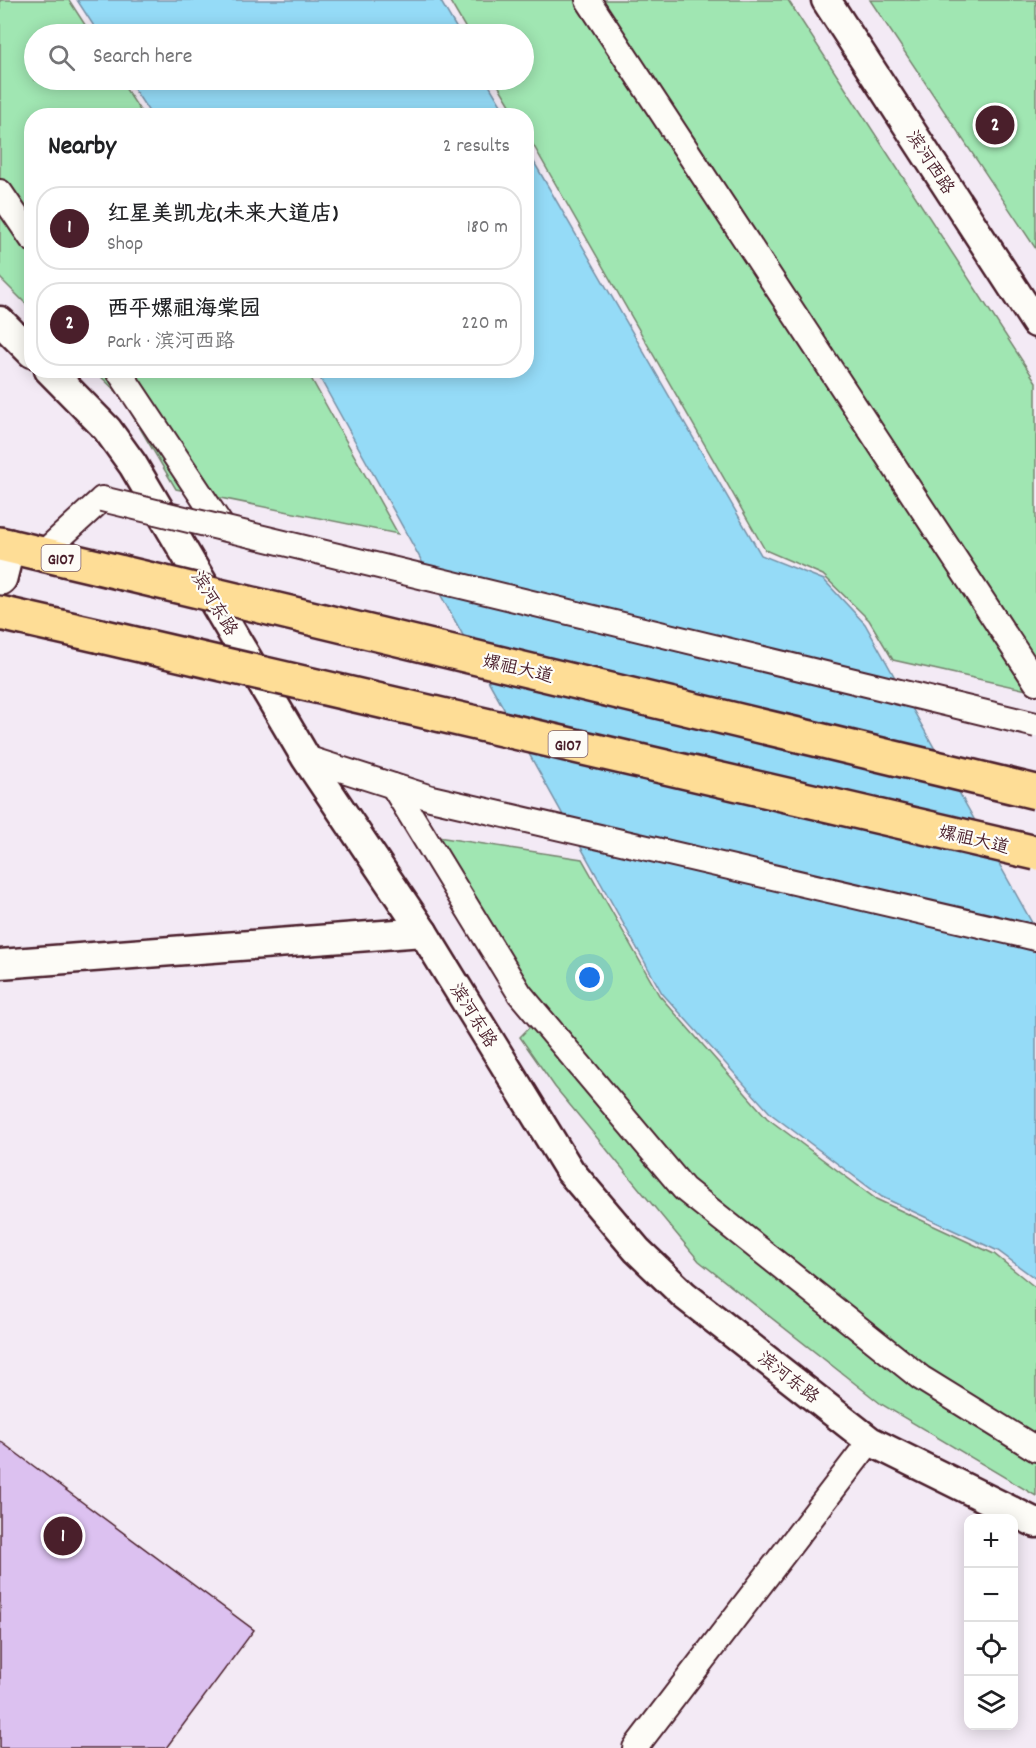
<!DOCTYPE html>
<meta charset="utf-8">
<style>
:root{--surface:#fff;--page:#f6f6f6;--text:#202124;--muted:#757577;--line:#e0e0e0;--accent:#4a1f2b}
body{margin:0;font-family:Dekko,"LXGW WenKai TC",sans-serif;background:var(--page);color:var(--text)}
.controls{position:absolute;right:18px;bottom:18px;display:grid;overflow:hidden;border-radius:12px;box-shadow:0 3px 15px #0003}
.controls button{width:54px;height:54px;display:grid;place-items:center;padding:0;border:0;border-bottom:2px solid var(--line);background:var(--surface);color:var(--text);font:30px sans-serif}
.you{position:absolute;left:590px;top:978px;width:21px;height:21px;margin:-15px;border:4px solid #fff;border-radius:50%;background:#1a73e8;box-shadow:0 0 0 9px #1a73e833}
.badge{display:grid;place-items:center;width:39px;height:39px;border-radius:50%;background:var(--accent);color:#fff;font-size:20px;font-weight:700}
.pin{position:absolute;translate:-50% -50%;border:3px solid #fff;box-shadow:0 2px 6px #0006}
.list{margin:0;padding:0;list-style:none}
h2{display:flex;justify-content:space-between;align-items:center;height:78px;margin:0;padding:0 24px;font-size:26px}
h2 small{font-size:20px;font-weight:400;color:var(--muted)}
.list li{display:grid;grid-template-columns:39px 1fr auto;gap:18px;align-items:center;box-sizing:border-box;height:84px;margin:0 12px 12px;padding:0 12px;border:2px solid var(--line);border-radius:24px}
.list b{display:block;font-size:22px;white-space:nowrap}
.list p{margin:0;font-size:20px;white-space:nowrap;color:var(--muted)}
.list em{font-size:20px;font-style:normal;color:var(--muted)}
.icon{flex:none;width:33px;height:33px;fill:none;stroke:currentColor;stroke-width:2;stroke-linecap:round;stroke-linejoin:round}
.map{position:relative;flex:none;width:1036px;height:1748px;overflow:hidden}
.search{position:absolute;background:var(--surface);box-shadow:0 3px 15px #0003;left:24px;top:24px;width:510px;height:66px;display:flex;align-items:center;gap:15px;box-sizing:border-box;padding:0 21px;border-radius:33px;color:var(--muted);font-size:22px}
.panel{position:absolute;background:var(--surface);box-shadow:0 3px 15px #0003;left:24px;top:108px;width:510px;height:270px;border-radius:24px}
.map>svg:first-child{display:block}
.green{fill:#a0e6b2;stroke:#75826e;stroke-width:1.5}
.water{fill:#95dbf7;stroke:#7790a5;stroke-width:1.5}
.building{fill:#dcc1f0;stroke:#4a1f2b;stroke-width:1.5}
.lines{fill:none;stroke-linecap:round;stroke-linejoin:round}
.minor-casing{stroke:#4a1f2b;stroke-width:28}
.tertiary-casing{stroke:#4a1f2b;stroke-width:33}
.secondary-casing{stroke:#4a1f2b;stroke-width:38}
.trunk-casing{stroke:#4a1f2b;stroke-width:38}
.minor{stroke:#fdfcf7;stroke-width:24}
.tertiary{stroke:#fdfcf7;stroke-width:28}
.secondary{stroke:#fdfcf7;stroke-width:33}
.trunk{stroke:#fedd96;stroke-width:33}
.minor-bridge-casing{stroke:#4a1f2b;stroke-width:28;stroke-linecap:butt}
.trunk-bridge-casing{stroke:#4a1f2b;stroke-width:38;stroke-linecap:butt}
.minor-bridge{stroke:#fdfcf7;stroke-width:24}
.trunk-bridge{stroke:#fedd96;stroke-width:33}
.labels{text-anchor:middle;stroke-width:4.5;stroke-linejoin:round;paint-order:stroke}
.shield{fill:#fdfcf7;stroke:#806168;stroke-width:1.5}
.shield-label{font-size:16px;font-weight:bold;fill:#4a1f2b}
.street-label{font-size:18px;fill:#4a1f2b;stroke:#fdfcf7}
</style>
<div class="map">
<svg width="1036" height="1748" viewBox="0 0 1036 1748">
<rect width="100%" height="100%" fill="#f3eaf5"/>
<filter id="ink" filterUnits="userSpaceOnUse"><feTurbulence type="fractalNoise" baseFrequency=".0167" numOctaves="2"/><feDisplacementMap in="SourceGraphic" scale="12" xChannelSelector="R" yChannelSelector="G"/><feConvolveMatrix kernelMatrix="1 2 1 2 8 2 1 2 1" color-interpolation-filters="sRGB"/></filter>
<g filter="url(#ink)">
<!-- green -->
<g class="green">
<path d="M0,0H69L91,34H34V80H120L143,115L32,116L31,309L0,278Z"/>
<path d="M449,0H788L1036,382V692L893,660L869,620L823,575L765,550L527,134L526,116L516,115L495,80H524V34H469Z"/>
<path d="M870,0H1036V249Z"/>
<path d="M95,371H307L398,534L176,489L121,396Z"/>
<path d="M431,836L582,859L659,995L767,1118L876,1199L994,1254L1036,1288V1496L881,1404L699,1261L555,1087L520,1037L543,1013Z"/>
</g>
<!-- water -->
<g class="water">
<path d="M77,0H440L460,34H99Z"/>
<path d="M128,80H486L507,115H151Z"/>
<path d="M527,150L761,555L824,580L865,624L1036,930V1279L998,1251L882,1197L771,1114L662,993L316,371L526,370Z"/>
</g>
<!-- building -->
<path class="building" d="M0,1441L254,1630L166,1748H0Z"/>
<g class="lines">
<!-- minor casing -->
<g class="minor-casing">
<g id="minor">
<path d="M588,0L1036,682"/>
<path d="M0,192L32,239"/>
<path d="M118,370L223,528"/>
<path d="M42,554L102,499"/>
<path d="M306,758L431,798L1036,938"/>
<path d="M393,786L520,994L684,1189L921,1378L1036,1449"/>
<path d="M635,1748L870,1441"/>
</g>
</g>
<!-- tertiary casing -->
<g class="tertiary-casing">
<g id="tertiary">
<path d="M826,0L1036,323"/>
<path d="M0,321L32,353"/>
<path d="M49,370L107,429L133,465L306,758L423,932L570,1171L637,1250L684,1295L870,1441L1036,1523"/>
<path d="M0,964L423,932"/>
</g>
</g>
<!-- secondary casing -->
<g class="secondary-casing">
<path id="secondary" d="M0,578L8,546"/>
</g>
<!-- trunk casing -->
<g class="trunk-casing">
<g id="trunk">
<path d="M0,544L123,573"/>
<path d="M0,613L101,636"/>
</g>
</g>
<!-- minor -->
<use href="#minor" class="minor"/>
<!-- tertiary -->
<use href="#tertiary" class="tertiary"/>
<!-- secondary -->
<use href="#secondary" class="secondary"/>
<!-- trunk -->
<use href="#trunk" class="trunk"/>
<!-- minor-bridge casing -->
<g class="minor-bridge-casing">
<path id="minor-bridge" d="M102,499L1036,725"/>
</g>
<!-- trunk-bridge casing -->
<g class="trunk-bridge-casing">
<g id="trunk-bridge">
<path d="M123,573L1036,792"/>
<path d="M101,636L1036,853"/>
</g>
</g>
<!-- minor-bridge -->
<use href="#minor-bridge" class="minor-bridge"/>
<!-- trunk-bridge -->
<use href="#trunk-bridge" class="trunk-bridge"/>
</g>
</g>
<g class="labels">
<!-- shield labels -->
<g class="shield">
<rect x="41.5" y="545" width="39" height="26" rx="4.5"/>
<rect x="548.5" y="731" width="39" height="26" rx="4.5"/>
</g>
<g class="shield-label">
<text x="61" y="564">G107</text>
<text x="568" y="750">G107</text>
</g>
<!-- street labels -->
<g class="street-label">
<text transform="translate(931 162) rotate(57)" y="6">滨河西路</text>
<text transform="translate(215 603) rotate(59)" y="6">滨河东路</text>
<text transform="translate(518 668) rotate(13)" y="6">嫘祖大道</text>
<text transform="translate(974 839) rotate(13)" y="6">嫘祖大道</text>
<text transform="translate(474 1015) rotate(58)" y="6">滨河东路</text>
<text transform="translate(789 1377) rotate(38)" y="6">滨河东路</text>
</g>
</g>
</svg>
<div class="controls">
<button>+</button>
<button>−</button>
<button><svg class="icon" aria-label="locate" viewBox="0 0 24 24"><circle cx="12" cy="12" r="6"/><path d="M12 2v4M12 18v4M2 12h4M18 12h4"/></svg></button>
<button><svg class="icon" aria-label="layers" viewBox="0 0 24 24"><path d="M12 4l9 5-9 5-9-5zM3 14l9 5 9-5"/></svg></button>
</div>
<div class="you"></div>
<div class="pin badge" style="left:63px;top:1536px">1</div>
<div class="pin badge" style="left:995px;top:125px">2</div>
<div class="search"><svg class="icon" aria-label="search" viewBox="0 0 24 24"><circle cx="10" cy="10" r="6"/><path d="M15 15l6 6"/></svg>Search here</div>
<section class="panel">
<h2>Nearby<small>2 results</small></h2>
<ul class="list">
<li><span class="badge">1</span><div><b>红星美凯龙(未来大道店)</b><p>Shop</p></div><em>180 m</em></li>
<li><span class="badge">2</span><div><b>西平嫘祖海棠园</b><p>Park · 滨河西路</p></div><em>220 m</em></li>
</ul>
</section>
</div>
